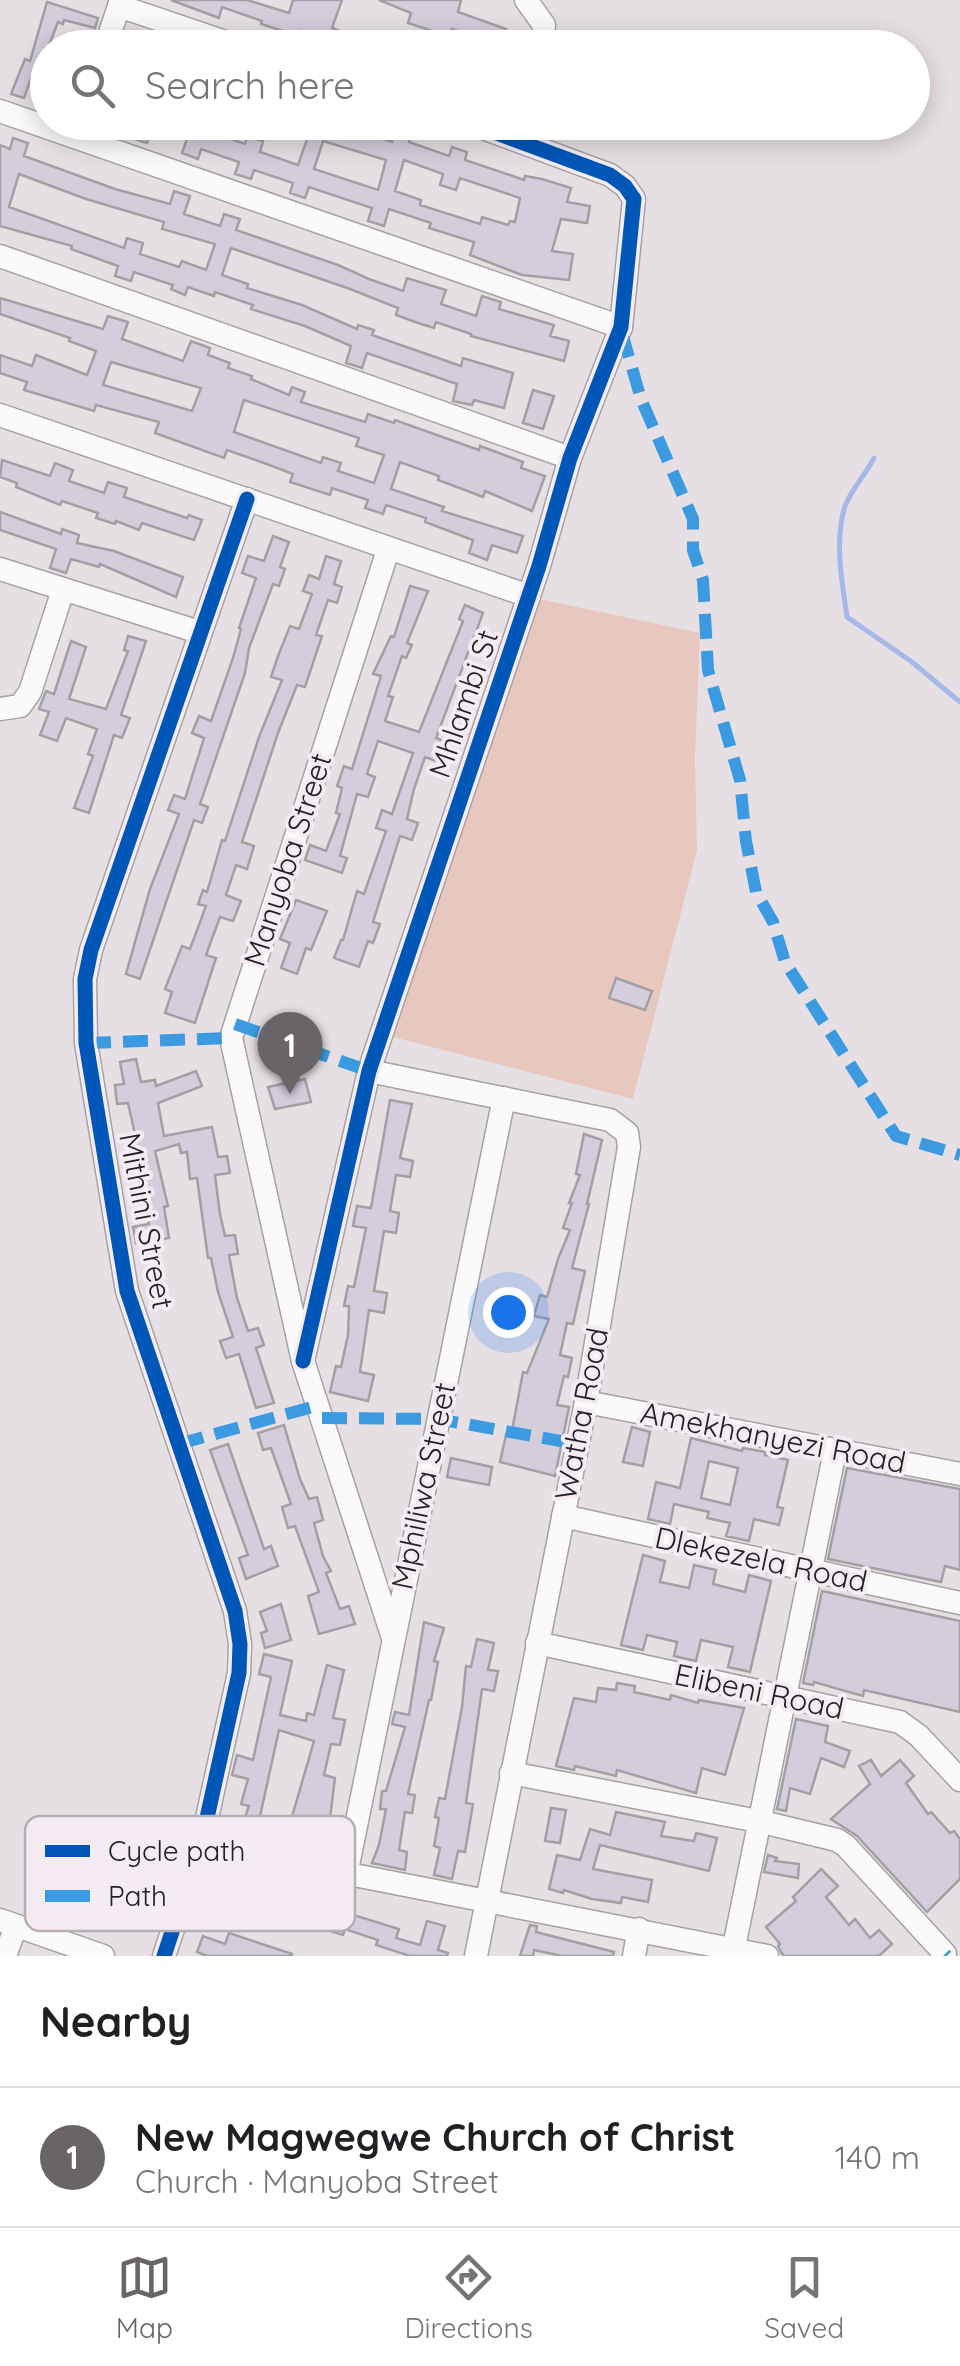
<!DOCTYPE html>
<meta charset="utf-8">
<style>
:root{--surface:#fff;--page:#f2f2f2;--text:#202124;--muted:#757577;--line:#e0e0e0;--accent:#686467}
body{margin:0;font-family:Quicksand,sans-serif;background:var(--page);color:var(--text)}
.you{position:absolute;left:508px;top:1312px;width:35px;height:35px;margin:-25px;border:8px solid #fff;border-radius:50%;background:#1a73e8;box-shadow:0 0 0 15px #1a73e833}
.badge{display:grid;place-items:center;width:65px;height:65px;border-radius:50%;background:var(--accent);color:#fff;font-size:32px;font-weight:700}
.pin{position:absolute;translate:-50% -82px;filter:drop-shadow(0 2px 5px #0008)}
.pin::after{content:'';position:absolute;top:52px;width:35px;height:30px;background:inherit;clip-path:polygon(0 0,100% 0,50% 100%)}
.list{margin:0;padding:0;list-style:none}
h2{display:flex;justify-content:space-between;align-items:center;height:130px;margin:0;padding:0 40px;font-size:42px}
h2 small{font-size:32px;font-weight:400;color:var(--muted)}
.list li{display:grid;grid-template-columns:65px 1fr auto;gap:30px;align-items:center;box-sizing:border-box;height:140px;padding:0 40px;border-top:2px solid var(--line)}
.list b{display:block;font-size:38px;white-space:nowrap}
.list p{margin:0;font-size:32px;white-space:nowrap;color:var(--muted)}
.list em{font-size:32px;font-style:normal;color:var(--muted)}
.icon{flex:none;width:55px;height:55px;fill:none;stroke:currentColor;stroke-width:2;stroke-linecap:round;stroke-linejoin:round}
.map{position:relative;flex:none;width:960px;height:1956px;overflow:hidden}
.search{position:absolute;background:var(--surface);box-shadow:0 5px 25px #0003;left:30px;right:30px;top:30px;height:110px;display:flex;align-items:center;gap:25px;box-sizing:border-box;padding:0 35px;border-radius:55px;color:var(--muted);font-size:38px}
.sheet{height:270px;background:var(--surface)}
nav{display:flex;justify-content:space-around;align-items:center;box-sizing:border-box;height:140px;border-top:2px solid var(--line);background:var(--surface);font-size:28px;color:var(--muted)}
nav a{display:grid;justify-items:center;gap:5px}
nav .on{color:var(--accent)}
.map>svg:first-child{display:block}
.green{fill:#e8c7bf}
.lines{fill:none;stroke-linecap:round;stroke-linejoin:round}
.stream{stroke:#a6b7e8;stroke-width:5}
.building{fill:#d4cddc;stroke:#a3a0a4;stroke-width:2.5;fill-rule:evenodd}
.minor-casing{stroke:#a5a1a4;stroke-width:25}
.minor{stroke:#fbfafb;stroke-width:22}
.quiet{stroke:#3c9be0;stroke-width:12;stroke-dasharray:25 12;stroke-linecap:butt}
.cycleway-casing{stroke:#f5ebf3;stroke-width:21}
.cycleway{stroke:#0057b8;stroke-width:15}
.labels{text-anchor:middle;stroke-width:8;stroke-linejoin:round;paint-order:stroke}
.street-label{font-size:30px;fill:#242123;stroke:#f5ebf3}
.key{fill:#f5ebf3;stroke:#b6aeb5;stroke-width:2.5}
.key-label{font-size:28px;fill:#242123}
</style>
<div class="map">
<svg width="960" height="1956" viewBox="0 0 960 1956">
<rect width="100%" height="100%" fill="#e6e0e5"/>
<!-- green -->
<path class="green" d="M539,599L700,633L695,759L697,850L633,1099L393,1037Z"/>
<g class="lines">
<!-- stream -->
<path class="stream" d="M874,458C866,474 851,490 845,506C834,542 842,581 847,617L912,662L960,702"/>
</g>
<!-- building -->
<g class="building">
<path d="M171,0H247L289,13L293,0H342L332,28L382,48H347L300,31L296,45L280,40L283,31L261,24L262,21L222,7L219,18Z"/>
<path d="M379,0H461L458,12L506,29L500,47L452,29L450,37L408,23L411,13Z"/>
<path d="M47,2L98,18L95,28L64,20L63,24L58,22L48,48V84L31,78L24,98L11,94L25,59L30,61Z"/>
<path d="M136,122H209L207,131L245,144L247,137L263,141L260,152L298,165L313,122H329L392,142L396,128L412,133L409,142L449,156L452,147L467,152L465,160L510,175L524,180L525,176L542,179L571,188L567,202L590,206L587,223L561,219L552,251L573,254L569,280L522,275L470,255L474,242L429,228L431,223L389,209L384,226L368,221L372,208L309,187L305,198L290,193L293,183L254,170L251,179L235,174L239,162L201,149L198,159L182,153L188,136L153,125L147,143L131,138ZM323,141L386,160L378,190L314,169ZM404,160L443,174L440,185L456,190L460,178L520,198L515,222L510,221L508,225L482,217L480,224L420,205L421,200L395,191Z"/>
<path d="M13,138L28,143L24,156L115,189L170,204L174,191L190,196L184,214L220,226L224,214L240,219L236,230L338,265L369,279L403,291L407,278L446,290L441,304L476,316L482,296L501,302L499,309L554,325L550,336L569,341L564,361L471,336V334L436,322L434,328L418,323L396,315L398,308L350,289L231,248L222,275L248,284L247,288L302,305L357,329L358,325L374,330L372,335L461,366L463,358L513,373L504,408L474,400L472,405L453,401L457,384L367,353L362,368L346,363L351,346L305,326L251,309L253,305L215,292L214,296L188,287L185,295L171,289L173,285L134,272L131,281L115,276L118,266L71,249L72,246L0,226V145L10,149ZM19,174L86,199L164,222L162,229L215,244L206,270L182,261L179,267L140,254L143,243L127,238L124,248L9,207Z"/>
<path d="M0,298L103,329L108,316L128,322L122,339L183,361L191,341L210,348L208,355L230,363L228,368L252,376L251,379L289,395L292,387L305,392L301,402L365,422L368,414L394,423L395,420L479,450L480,446L523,462L521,468L545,476L532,511L485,491L483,497L465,490L438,480L439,476L400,462L391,489L444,507L442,511L523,536L517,553L492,545L487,560L469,553L473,540L425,522L426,518L386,505L383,514L365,508L368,500L332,488L330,495L290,482L293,474L264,463L227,450L224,458L155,433L159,422L96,405L94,411L24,390L27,382L0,373V355L32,366L36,355L87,375L96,351L69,341L70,338L0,314ZM111,362L201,388L192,411L103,385ZM244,400L359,438L356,446L384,455L374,483L338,471L341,463L323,457L321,463L234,432Z"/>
<path d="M533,390L554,396L543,429L523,423Z"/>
<path d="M2,460L50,476L55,463L73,470L69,481L104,493L108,482L127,488L124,497L187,518L189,515L202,520L194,540L142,523L139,530L116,521L115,524L96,518L98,513L62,501L60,505L16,487L17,483L0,477Z"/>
<path d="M0,512L61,534L62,529L79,535L77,543L114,551L183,577L176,597L100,564L99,567L71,559L66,573L50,568L56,549L0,530Z"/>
<path d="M273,536L289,542L280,567L285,569L279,586L273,584L249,648L245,673L200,804L208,807L202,823L194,820L140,979L126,974L150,889L179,814L168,810L174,795L185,799L204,738L192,733L199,716L211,721L233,658L241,629L239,628L256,578L242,573L248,556L264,561Z"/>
<path d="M326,556L341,561L334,584L342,587L337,603L328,600L316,635L322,636L305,687L297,685L278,733L242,842L254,846L247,869L236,865L226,895L241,901L233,921L220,917L206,955L216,958L195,1023L165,1013L172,992L165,989L182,946L190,949L206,906L198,904L203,890L207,892L222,840L225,841L259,737L282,680L271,677L278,656L290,626L299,629L312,594L303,591L309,575L319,579Z"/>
<path d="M410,586L428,591L407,643L412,645L406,658L402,656L388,696L393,697L385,721L419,732L463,621L459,619L465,605L483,613L436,738L446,742L439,762L425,757L414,789L407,819L418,823L412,840L400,836L373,922L380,924L373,943L368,941L359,967L334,958L341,940H343L357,891L364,894L386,831L376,828L382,810L392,814L413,753L378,741L367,774L375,777L368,797L357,794L340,856L347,858L342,873L305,860L310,845L326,851L340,814L336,813L342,788L337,786L344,766L352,769L381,676L373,674L391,636L394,637Z"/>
<path d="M128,636L146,641L121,715L130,718L122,738L114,735L89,813L74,808L93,756L88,754L97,729L66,718L57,741L40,735L49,712L39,709L46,691L54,694L71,641L86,647L69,699L106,709L128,651L124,650Z"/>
<path d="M296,900L327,911L311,950L306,948L297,974L281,968L290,943L280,939Z"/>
<path d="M616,978L652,991L645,1010L609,998Z"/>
<path d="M136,1059L141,1082L155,1080L156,1086L196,1071L202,1086L158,1103L164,1136L212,1127L218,1157L227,1156L230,1173L215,1175L220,1214L225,1236L235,1235L238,1254L229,1255L237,1298L248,1331L258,1328L264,1345L256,1348L274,1403L256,1408L239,1354L226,1358L220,1341L233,1337L218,1292L211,1258H208L197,1178L190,1179L187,1152L181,1153L179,1144L155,1151L168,1206L164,1207L169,1238L136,1243L133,1227L149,1224L140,1170H143L128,1103L117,1104L115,1085L124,1084L120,1062Z"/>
<path d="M305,1079L311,1102L275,1109L268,1087Z"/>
<path d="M390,1100L412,1104L400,1158L413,1161L410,1177L396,1175L390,1211L399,1213L396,1233L384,1231L374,1291L387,1293L384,1313L369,1310L360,1372L374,1375L368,1401L330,1392L336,1366L341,1367L348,1335L349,1306H344L348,1286L354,1287L366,1228L353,1226L357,1206L371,1208Z"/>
<path d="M584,1134L602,1140L587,1204H589L572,1268L585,1271L573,1324L567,1323L560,1355L572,1358L568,1377L564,1376L557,1405L569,1407L555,1476L500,1462L506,1435L511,1436L523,1372L527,1373L549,1319L534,1316L540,1295L547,1297L558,1259L570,1230L563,1228L572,1203H569L580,1175L576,1174Z"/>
<path d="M284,1425L300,1479L309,1499L317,1497L323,1520L314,1523L323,1556L331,1571L326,1573L340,1609L349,1606L355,1624L319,1634L308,1596L319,1592L295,1526L288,1528L282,1507L291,1504L271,1448L263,1450L258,1433Z"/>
<path d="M632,1427L650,1432L643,1466L623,1462Z"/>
<path d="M691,1438L742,1451L743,1448L765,1452V1455L788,1460L777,1507L783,1508L779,1525L754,1519L749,1541L726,1536L730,1523L707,1518L709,1512L674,1504L670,1524L648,1519L656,1482L680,1488ZM709,1461L738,1468L730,1505L701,1498Z"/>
<path d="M228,1444L264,1549L271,1546L278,1566L246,1579L239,1558L248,1555L210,1450Z"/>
<path d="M451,1458L492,1467L489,1485L447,1477Z"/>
<path d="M847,1468L960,1489V1570L945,1566L941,1582L828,1559Z"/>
<path d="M643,1555L665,1561L660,1582L689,1588L694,1565L716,1570L713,1584L745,1592L749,1575L771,1581L750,1672L728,1667L733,1647L701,1640L696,1661L674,1656L677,1642L647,1635L643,1650L621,1645Z"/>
<path d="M822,1591L960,1621V1712L864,1690L863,1696L814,1682L813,1685L803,1683Z"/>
<path d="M281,1604L291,1640L265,1648L261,1633L267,1631L260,1612Z"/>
<path d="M424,1622L444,1628L434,1661L438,1662L431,1700H429L408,1794L415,1795L412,1813L405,1812L399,1850L407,1852L405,1870L372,1863L379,1845L386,1809H380L382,1791H386L405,1727L392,1724L395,1712L409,1715Z"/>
<path d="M477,1639L494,1643L488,1670L498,1671L494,1691L482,1689L466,1803L473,1804L465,1852L458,1851L452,1879L434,1875L440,1848L434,1846L439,1818L435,1817L439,1798L445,1799L462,1707L466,1666L471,1667Z"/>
<path d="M264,1654L292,1661L280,1715L306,1721L307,1713L314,1715L327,1665L344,1670L333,1718L345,1720L340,1745L331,1744L324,1775L335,1778L329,1827L325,1826L319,1853L299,1849L304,1822L291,1820L314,1741L279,1730L255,1839L239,1834L249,1806L241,1804L248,1779L232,1775L237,1755L253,1760L271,1677L259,1674Z"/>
<path d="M617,1683L635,1686L634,1692L670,1700L671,1695L698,1703L699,1700L744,1708L725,1775L702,1768L696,1793L617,1770L616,1776L575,1766L574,1770L556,1766L574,1698L596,1702L598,1688L616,1690Z"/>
<path d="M796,1719L828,1726L825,1742L850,1751L844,1767L821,1758L810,1794L790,1788L786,1811L777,1809Z"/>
<path d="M871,1760L881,1776L900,1760L914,1776L906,1783L928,1814L931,1812L950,1833L954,1831L960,1839V1879L927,1912L857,1836L831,1819L870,1784L859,1766Z"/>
<path d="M551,1808L566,1810L560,1843L545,1841Z"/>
<path d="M616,1812L665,1822L661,1836L694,1841L696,1833L717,1838L709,1871L600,1845L593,1869L652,1880L648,1902L622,1897L621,1903L592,1899L564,1890L563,1893L549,1889L557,1855L580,1860L590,1829L610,1835Z"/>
<path d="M768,1855L777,1858L775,1861L799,1864L798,1878L764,1872Z"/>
<path d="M821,1869L838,1886L826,1897L849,1925L855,1919L870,1938L879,1930L892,1944L879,1956H784L781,1952L778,1946L780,1944L766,1927L796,1901L793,1897Z"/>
<path d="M227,1882L248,1890L250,1886L274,1894L278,1884L300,1892L296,1901L332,1913L336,1901L353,1906L350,1914L399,1929L396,1938L420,1945L427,1921L445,1926L438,1950L448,1953L447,1956H410L376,1945L378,1940L345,1929L343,1935L290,1919L287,1926L266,1918L267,1914L221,1897Z"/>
<path d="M530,1925L537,1926L536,1932L614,1952L613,1956H562L534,1950L533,1956H520Z"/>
<path d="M229,1933L292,1954V1956H207L197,1952L203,1936L225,1944Z"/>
</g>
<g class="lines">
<!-- minor casing -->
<g class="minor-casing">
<g id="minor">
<path d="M526,0L544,25L542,48"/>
<path d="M119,6L243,48"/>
<path d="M105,48L121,0"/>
<path d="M0,111L621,327"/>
<path d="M0,256L570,458"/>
<path d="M0,415L529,596"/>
<path d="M388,550L231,1038L303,1361L392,1635"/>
<path d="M0,569L199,632"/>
<path d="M0,709L20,706L30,692L63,590"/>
<path d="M369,1071L610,1120L627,1133L629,1147L586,1402L476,1956"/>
<path d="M303,1361L369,1071L539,566L570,458L621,327L634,199L625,186L610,175L467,122"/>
<path d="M586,1402L960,1474"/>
<path d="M563,1516L960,1603"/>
<path d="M537,1643L900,1722L919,1736L960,1780"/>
<path d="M511,1773L758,1821L837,1840L846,1846L945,1954L942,1956"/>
<path d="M201,1845L767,1956"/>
<path d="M346,1875L504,1098"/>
<path d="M0,1920L103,1956"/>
<path d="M734,1947L835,1451"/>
<path d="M5,1956L16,1926"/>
<path d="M164,1956L201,1845L239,1673L240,1644L235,1611L127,1291L86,1043L85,979L91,950L247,499"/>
<path d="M634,1956L639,1929"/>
</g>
</g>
<!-- minor -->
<use href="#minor" class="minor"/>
<!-- quiet -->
<g class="quiet">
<path d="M622,333L641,399L693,519V550L703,580L708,670L740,780L746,841L756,892L773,922L785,962L896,1136L960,1155"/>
<path d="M235,1024L369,1071"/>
<path d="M86,1043L231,1038"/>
<path d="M322,1418L438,1419L577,1444"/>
<path d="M179,1444L316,1406"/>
<path d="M945,1954L947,1956"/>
</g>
<!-- cycleway casing -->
<g class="cycleway-casing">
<g id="cycleway">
<path d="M303,1361L369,1071L539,566L570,458L621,327L634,199L625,186L610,175L467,122"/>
<path d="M164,1956L201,1845L239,1673L240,1644L235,1611L127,1291L86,1043L85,979L91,950L247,499"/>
</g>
</g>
<!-- cycleway -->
<use href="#cycleway" class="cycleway"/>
</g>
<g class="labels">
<!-- street labels -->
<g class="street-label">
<text transform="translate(464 704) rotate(-71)" y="10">Mhlambi St</text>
<text transform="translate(288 860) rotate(-72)" y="10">Manyoba Street</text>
<text transform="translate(146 1221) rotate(79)" y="10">Mithini Street</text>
<text transform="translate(582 1414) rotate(-79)" y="10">Watha Road</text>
<text transform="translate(773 1438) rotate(11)" y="10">Amekhanyezi Road</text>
<text transform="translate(424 1486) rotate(-78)" y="10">Mphiliwa Street</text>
<text transform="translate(761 1560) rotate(12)" y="10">Dlekezela Road</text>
<text transform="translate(759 1692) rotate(12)" y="10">Elibeni Road</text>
</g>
</g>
<!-- legend -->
<rect x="25" y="1816" width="330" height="115" rx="15" class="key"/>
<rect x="45" y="1845" width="45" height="12" fill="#0057b8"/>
<rect x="45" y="1890" width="45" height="12" fill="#3c9be0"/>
<g class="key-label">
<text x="108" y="1861">Cycle path</text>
<text x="108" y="1906">Path</text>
</g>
</svg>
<div class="you"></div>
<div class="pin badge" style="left:290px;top:1094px">1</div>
<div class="search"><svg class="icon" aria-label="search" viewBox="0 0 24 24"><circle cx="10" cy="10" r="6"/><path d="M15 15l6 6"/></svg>Search here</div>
</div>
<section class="sheet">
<h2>Nearby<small></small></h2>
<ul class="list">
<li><span class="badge">1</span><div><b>New Magwegwe Church of Christ</b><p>Church · Manyoba Street</p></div><em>140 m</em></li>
</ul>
</section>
<nav>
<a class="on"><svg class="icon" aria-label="map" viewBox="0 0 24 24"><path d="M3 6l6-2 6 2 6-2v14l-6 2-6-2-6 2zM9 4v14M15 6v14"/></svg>Map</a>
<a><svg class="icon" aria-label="directions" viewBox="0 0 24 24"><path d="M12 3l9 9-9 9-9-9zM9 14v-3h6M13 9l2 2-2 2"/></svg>Directions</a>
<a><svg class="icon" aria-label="saved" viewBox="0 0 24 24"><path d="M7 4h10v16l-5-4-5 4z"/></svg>Saved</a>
</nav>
